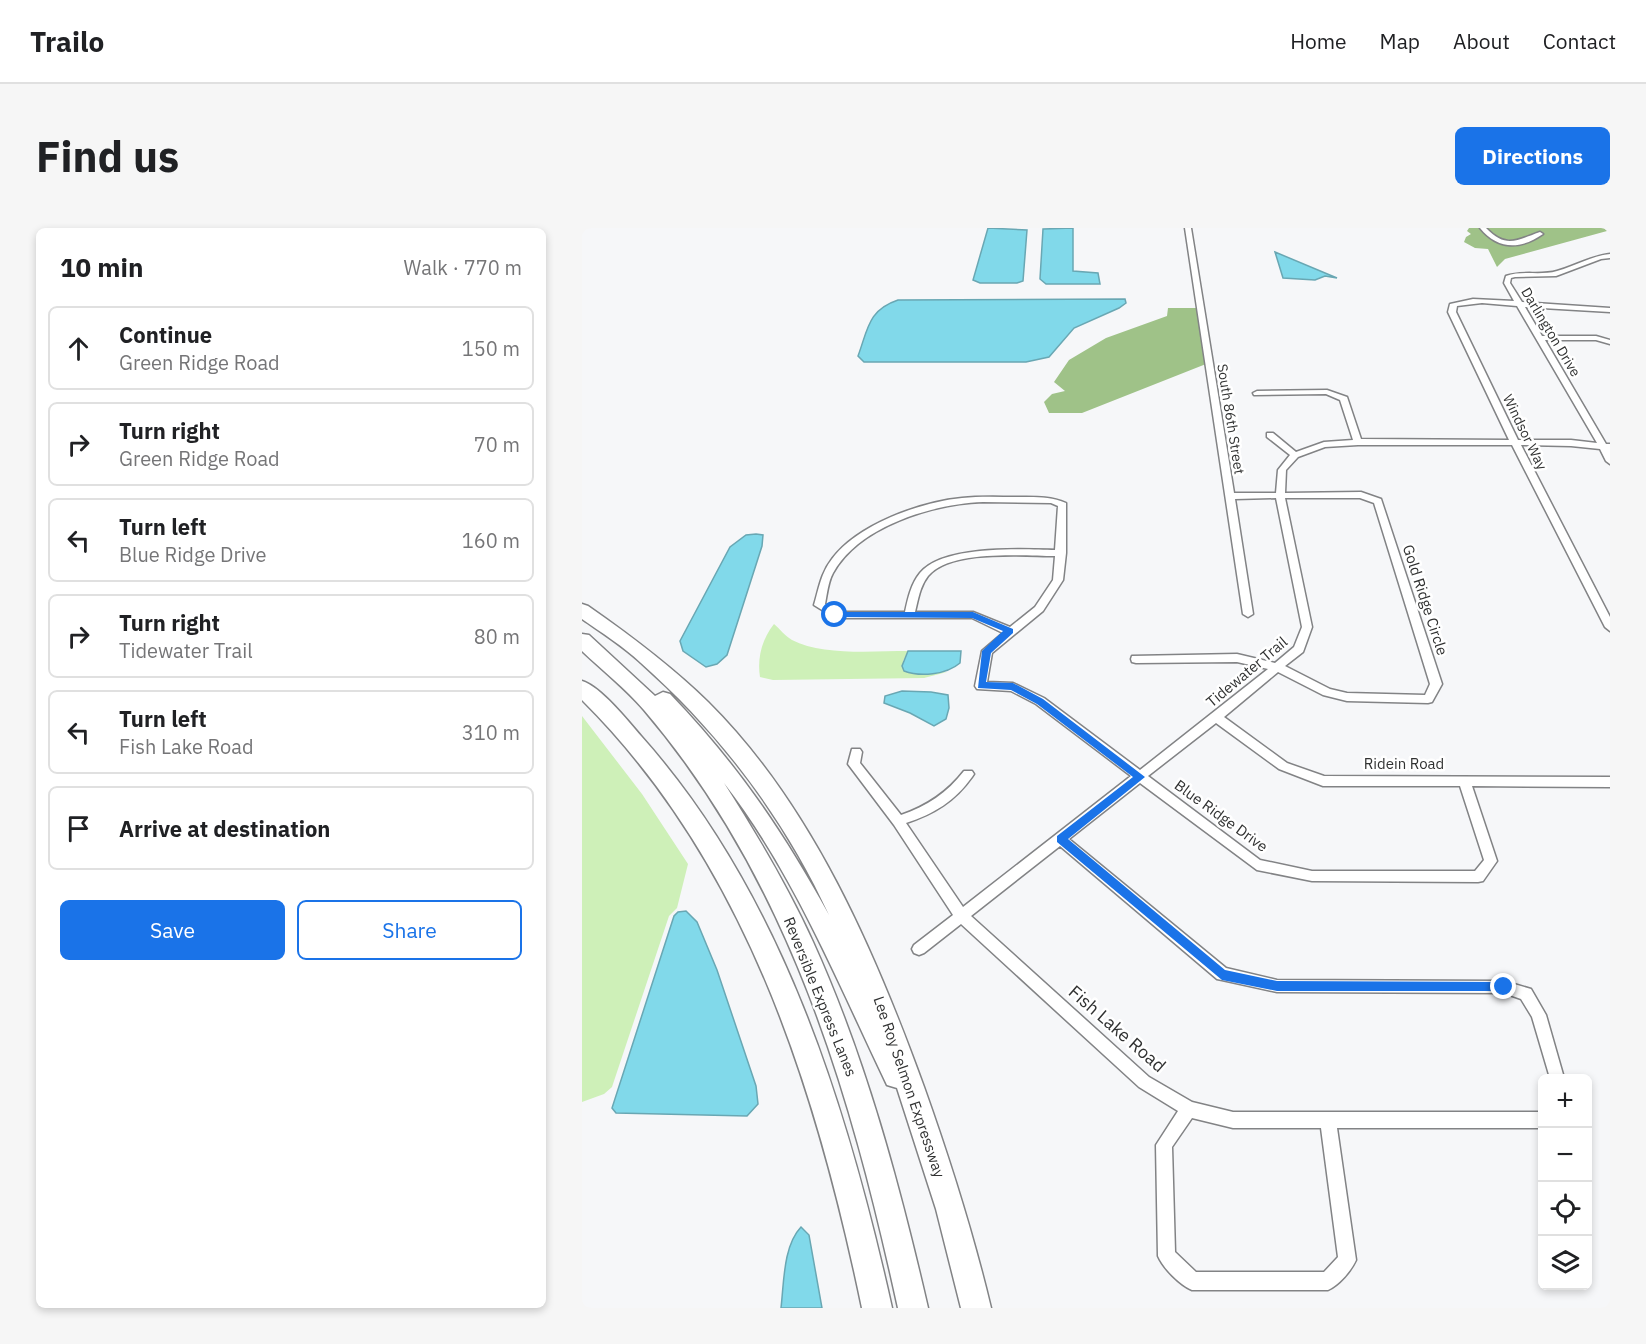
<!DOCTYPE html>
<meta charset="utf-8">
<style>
:root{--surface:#fff;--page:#f6f6f6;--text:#202124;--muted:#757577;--line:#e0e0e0;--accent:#1a73e8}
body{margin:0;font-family:"IBM Plex Sans",sans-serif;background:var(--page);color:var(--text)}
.controls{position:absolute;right:18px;bottom:18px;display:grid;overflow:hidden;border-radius:9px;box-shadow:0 3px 9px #0003}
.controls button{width:54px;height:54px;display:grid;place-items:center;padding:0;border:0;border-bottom:2px solid var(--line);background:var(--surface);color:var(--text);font:30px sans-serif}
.stop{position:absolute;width:18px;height:18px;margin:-14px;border:4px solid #1a73e8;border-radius:50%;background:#fff}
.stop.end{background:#1a73e8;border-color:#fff;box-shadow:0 2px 6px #0008}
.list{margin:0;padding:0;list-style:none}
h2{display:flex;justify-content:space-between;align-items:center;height:78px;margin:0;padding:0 24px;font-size:26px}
h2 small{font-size:20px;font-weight:400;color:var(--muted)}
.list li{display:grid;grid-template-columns:39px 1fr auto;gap:18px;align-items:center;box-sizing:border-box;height:84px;margin:0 12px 12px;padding:0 12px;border:2px solid var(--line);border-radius:9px}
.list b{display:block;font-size:22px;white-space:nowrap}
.list p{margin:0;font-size:20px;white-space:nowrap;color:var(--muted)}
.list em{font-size:20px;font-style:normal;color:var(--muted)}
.actions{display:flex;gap:12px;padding:18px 24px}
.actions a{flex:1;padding:14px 0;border:2px solid var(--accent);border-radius:9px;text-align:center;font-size:21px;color:var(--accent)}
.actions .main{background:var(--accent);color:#fff}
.icon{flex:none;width:33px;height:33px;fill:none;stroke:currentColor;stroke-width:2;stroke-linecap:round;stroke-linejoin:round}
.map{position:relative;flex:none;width:1028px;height:1080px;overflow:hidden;border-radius:9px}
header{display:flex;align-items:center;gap:36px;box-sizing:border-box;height:84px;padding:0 30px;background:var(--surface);border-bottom:2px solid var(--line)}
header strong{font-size:28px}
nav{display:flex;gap:33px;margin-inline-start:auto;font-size:21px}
.intro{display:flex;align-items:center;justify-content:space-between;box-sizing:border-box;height:144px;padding:0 36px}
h1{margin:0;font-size:42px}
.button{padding:15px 27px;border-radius:9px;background:var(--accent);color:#fff;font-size:21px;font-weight:700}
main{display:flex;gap:36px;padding:0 36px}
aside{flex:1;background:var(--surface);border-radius:9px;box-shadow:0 3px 9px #0003}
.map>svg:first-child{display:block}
.green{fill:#cef0b8}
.forest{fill:#9fc288}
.water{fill:#81d9ea;stroke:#69a7b3;stroke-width:1.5}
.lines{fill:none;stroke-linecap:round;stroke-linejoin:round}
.minor-casing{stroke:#828385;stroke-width:3}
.motorway-casing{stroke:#828385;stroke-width:3}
.minor{fill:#fff;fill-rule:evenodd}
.motorway{fill:#fff;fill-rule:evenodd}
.route{fill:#1a73e8}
.labels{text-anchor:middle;stroke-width:5;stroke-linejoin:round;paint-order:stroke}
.far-street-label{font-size:14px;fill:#313232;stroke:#fff}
.street-label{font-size:15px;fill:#313232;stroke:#fff}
.near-street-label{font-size:18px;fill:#313232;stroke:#fff}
</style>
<header>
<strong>Trailo</strong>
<nav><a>Home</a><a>Map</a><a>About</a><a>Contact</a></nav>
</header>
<div class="intro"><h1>Find us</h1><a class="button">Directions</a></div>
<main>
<aside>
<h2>10 min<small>Walk · 770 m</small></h2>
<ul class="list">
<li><svg class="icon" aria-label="ahead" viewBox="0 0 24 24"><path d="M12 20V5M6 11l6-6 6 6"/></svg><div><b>Continue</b><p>Green Ridge Road</p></div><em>150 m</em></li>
<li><svg class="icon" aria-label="right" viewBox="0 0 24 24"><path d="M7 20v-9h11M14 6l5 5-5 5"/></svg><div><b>Turn right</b><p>Green Ridge Road</p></div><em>70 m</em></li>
<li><svg class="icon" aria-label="left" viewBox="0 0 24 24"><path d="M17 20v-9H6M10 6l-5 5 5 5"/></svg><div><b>Turn left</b><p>Blue Ridge Drive</p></div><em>160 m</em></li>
<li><svg class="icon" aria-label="right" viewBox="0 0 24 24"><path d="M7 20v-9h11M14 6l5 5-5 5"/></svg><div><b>Turn right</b><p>Tidewater Trail</p></div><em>80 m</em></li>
<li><svg class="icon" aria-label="left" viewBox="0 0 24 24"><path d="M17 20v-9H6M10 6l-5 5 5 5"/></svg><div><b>Turn left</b><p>Fish Lake Road</p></div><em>310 m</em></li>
<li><svg class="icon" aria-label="arrive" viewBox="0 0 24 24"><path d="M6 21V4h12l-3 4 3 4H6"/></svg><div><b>Arrive at destination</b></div></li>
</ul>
<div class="actions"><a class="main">Save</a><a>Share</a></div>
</aside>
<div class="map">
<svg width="1028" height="1080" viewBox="0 0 1028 1080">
<rect width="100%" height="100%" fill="#f6f7f9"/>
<!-- green -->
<g class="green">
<path d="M192,396C198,401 203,408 210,412C240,428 292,423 326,423L321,433L331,446L365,444L342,450L191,452L178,449C175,430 180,411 192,396Z"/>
<path d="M0,488L60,566L106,636L95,680L87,688L30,859L22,866L0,874Z"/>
</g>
<!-- forest -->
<g class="forest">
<path d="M887,0H899C917,24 937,19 961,6L958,4C935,13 921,23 904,0H1022L1025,3L923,31L915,39L906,21L893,20L882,14L884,9L889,6L885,3Z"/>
<path d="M586,80H615L624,136L500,185H467L462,174L470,166L483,163L472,154L487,132L524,110L585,88Z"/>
</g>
<!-- water -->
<g class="water">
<path d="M406,0L445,2L441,53L435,55H398L391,52Z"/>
<path d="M491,0V43L516,45L518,56H464L458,51L461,1Z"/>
<path d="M693,24L755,50L743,48L733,52L701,50Z"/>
<path d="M543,71L544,75L537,80L492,100L467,129L444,134H282L276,128C286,101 286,82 316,72Z"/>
<path d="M174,306L181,307L180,318L145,427L135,436L124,439L101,423L98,413L148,319L164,307Z"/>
<path d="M326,423H379L378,435C364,447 338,449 322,443L320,438Z"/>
<path d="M320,463L349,464L366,467L367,480L364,491L352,498L328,485L302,475L303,468Z"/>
<path d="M104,683L115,694L135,742L174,858L176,876L165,888L34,885L30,880L92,688L96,684Z"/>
<path d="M219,999L227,1007L240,1080H199C202,1055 201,1018 219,999Z"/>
</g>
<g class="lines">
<!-- minor casing -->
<g class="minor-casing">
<g id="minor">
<path d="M603,0H609L652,265H694L696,242L708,227L685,209V205H691L714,224L742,214L771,212L758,172L744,166L672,167L671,165L675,163L745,162L765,169L779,211L927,212L866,84L868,76L891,71L932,73L922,55L924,48C940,42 958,48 975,43C993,38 1009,28 1028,26V30L1019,31L974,48L933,49L929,50L928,55L940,74L1028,80V84L943,79L960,108H1014L1028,112V116L1014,112H963L1024,216H1028V236L1024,233L1018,221L989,218L939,217L1028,389V403L1023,399L930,217H776L743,219L716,229L704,242L703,265L779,264L799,271L860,456L850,474L846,475L765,473L741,467L696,444L642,489L705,535L742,548L1028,549V559L890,558L915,633L901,653L896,654L730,653L675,642L558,555L487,611L644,740L695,752L922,753L949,761L964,787L982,850H968L950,789L939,771L922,765L695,764L640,752L635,751L478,618L389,688L567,849L610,874L651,884H960V900H755L774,1032C769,1043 757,1057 746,1062H610C598,1057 581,1040 576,1028L574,917L596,883L557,859L379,696L342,725L337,727L332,725L330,721L332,717L371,687L312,597L266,536L270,521H278L280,524L278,535L319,587C345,578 365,565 382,543H390L392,546L390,549C373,573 352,586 324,595L381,679L549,548L454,476L429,463L395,461L393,458L400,423L421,405L390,390H253L232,377C237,360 239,345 250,331C276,296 339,274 380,270C398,268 417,269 435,269C453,269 468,268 484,275V325L481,352L461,383L410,425L405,454L431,455L462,470L558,542L686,441L655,434L554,435L550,434L549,431L550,428L655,426L693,435L712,419L720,399L694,270L653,271L671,386L666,389L661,386ZM900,75L935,78L1015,215L989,212H936L874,84L875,78ZM703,270H778L792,275L848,456L843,467L765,465L748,461L703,438L721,424L730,399ZM401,274L469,275L476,278L473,322C439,321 361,317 338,345C329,356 326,370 323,384H255L243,376C245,366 246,354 251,345C277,298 351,276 401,274ZM473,328L471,352L453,379L428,399L391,384H333C336,372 338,358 346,348C369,321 440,328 473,328ZM634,495L697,541L741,558H878L902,632L893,643H730L678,632L566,548ZM610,890L651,900H739L756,1029L742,1044H614L593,1024L590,919Z"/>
<path d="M898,0H904C924,21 935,12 958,4L961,6C938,22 916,22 898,0Z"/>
</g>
</g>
<!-- motorway casing -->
<g class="motorway-casing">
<g id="motorway">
<path d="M0,376L6,378C49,408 89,438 126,474C230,577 293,724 342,859C368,932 391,1005 409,1080H379L354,981L315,860L305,857C256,755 212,645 142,555C175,607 206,659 231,714C284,831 317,955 346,1080H316C269,865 208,653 62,482C44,461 20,442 0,423V406L7,407L73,468L81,464L88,466C155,536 200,602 247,687C203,591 138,505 59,435C41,418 20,405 0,391Z"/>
<path d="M0,453C18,458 46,493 59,508C200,666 265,878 310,1080H280C234,859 164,635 0,472Z"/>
</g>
</g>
<!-- minor -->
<use href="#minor" class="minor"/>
<!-- motorway -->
<use href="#motorway" class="motorway"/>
</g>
<!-- route -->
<path class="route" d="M253,384H391L431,401V405L409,425L404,454L431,455L461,471L563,549L486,611L643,742L695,753L922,754L928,759L926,763H695L640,752L475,614V608L551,549L455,476L429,462L396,460L400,423L421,403L390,390L250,389L249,387Z"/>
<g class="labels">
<!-- far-street labels -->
<g class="far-street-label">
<text transform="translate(969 104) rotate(59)" y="5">Darlington Drive</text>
<text transform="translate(649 191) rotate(81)" y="5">South 86th Street</text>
<text transform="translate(943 204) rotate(64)" y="5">Windsor Way</text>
</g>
<!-- street labels -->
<g class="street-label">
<text transform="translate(843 372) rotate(72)" y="5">Gold Ridge Circle</text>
<text transform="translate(665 444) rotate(-40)" y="5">Tidewater Trail</text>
<text x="822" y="541">Ridein Road</text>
<text transform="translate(639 588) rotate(36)" y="5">Blue Ridge Drive</text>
<text transform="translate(238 769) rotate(68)" y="5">Reversible Express Lanes</text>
<text transform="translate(327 859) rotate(71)" y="5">Lee Roy Selmon Expressway</text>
</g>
<!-- near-street labels -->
<g class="near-street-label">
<text transform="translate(535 801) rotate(41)" y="6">Fish Lake Road</text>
</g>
</g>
</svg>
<div class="controls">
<button>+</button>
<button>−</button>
<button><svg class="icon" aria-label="locate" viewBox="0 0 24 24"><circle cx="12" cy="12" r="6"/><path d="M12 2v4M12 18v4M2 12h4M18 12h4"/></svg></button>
<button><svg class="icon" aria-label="layers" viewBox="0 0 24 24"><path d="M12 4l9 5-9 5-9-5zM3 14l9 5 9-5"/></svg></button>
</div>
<div class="stop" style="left:253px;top:387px"></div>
<div class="stop end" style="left:922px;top:759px"></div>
</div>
</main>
